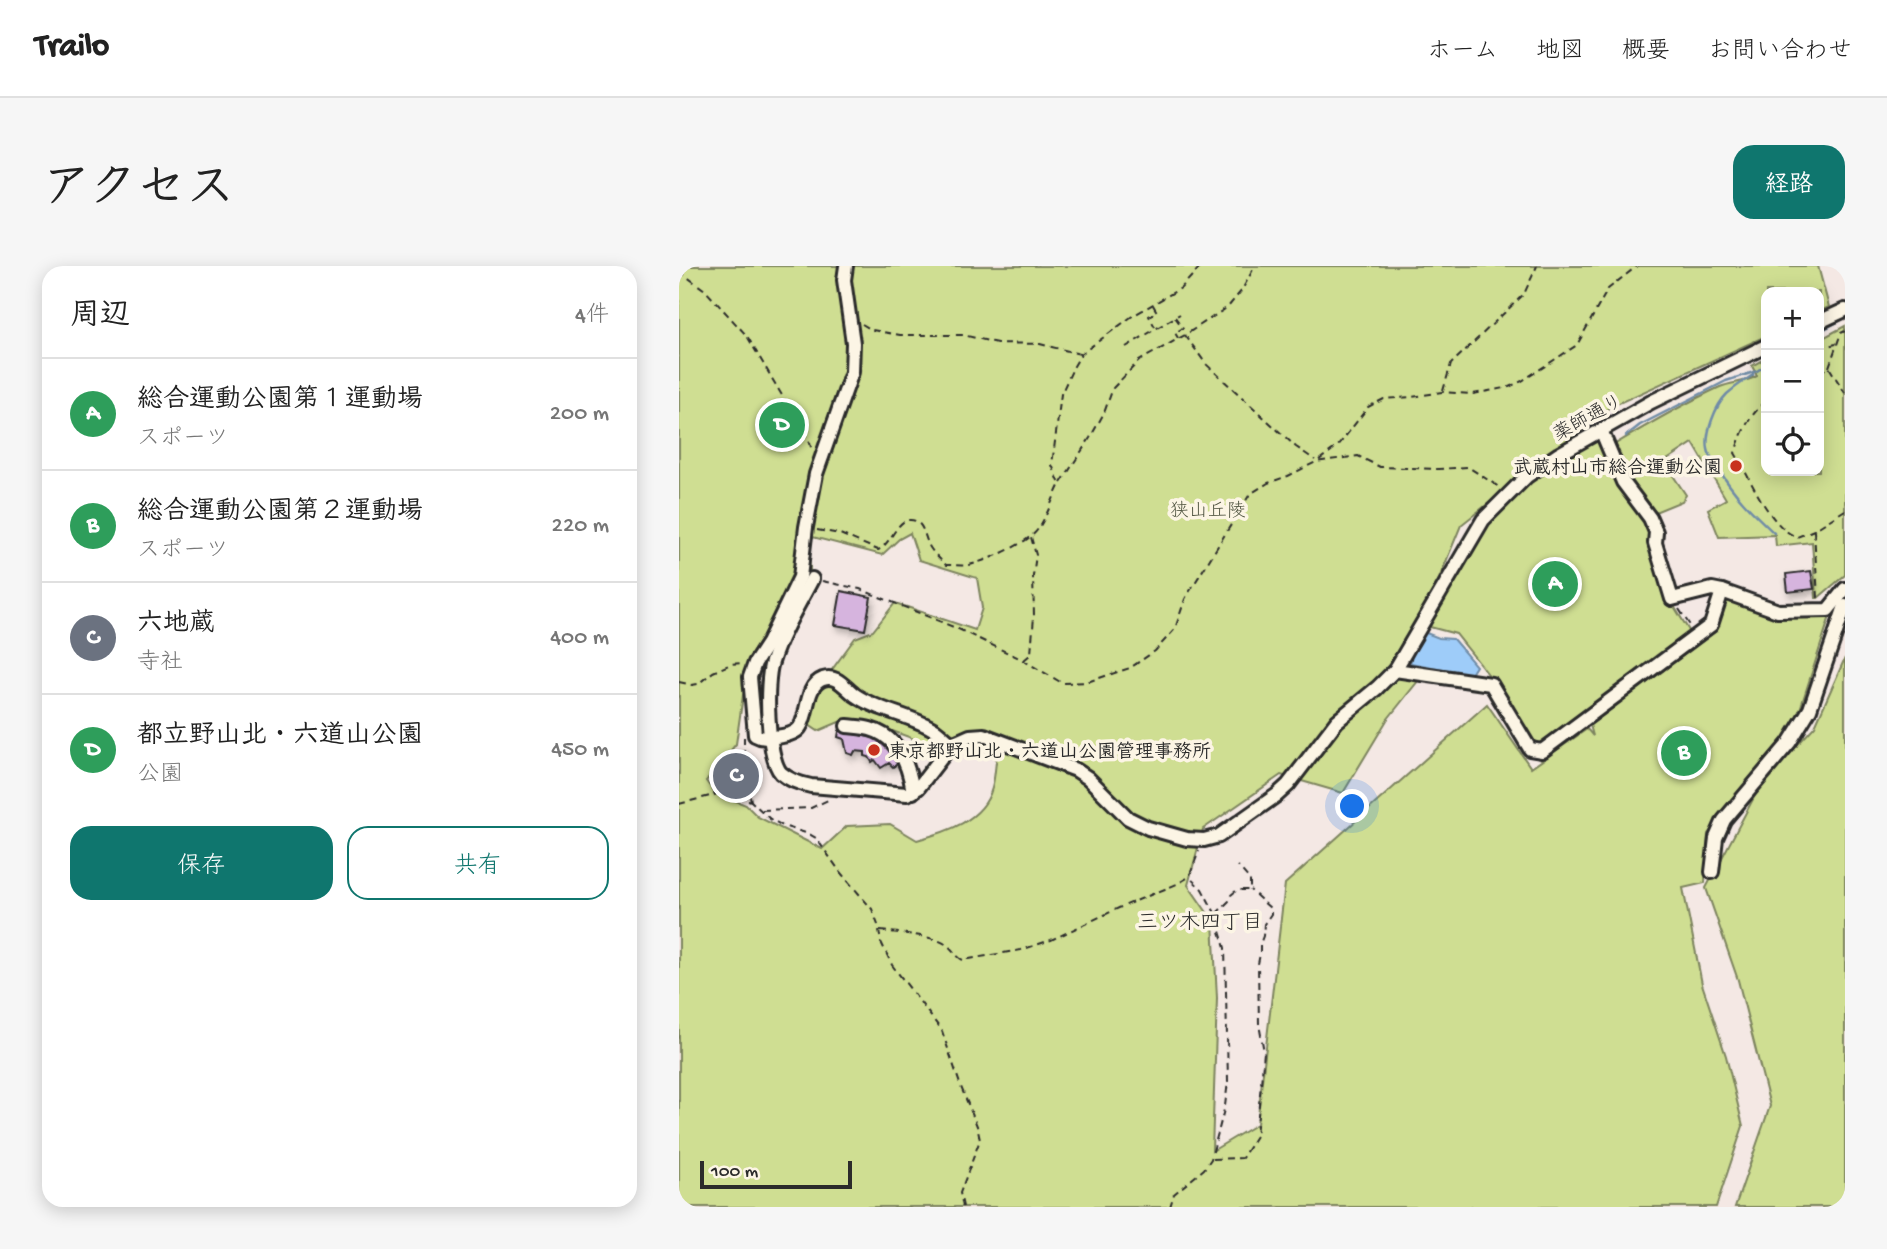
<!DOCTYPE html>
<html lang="ja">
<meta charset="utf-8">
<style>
:root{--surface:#fff;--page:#f6f6f6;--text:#222;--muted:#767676;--line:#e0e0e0;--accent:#0f766e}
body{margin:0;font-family:"Gochi Hand","Klee One",sans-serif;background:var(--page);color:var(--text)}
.controls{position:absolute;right:21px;top:21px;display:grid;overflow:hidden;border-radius:14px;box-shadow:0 4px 18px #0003}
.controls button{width:63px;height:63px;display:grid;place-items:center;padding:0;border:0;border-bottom:2px solid var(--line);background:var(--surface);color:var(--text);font:35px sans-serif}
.scale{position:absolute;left:21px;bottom:18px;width:152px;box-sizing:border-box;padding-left:7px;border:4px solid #2b2b2b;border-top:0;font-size:19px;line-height:24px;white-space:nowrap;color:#2b2b2b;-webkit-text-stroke:5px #fcf5e5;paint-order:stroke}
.you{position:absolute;left:674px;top:541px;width:24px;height:24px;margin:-18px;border:5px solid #fff;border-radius:50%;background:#1a73e8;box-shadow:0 0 0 10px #1a73e833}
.badge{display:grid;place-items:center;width:46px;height:46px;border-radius:50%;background:var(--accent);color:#fff;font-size:23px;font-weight:700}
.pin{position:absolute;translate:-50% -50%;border:4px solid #fff;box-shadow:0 2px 7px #0006}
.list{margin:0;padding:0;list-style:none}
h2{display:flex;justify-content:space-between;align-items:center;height:91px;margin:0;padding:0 28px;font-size:30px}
h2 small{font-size:23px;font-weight:400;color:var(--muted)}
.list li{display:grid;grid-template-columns:46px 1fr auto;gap:21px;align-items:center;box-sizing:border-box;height:112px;padding:0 28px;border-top:2px solid var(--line)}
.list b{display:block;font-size:26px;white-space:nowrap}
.list p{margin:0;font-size:23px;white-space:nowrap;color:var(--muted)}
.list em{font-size:23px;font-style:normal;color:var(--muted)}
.actions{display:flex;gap:14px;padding:21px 28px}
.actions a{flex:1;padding:16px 0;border:2px solid var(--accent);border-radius:21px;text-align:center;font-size:24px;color:var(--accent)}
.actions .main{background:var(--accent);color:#fff}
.icon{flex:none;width:38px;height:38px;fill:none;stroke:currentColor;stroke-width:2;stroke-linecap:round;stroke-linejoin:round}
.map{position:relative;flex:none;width:1166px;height:941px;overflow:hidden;border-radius:21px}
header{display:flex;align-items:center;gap:42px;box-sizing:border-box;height:98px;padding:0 35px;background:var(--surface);border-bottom:2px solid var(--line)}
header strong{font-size:33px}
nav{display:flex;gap:38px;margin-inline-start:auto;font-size:24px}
.intro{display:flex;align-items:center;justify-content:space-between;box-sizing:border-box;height:168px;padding:0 42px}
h1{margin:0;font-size:49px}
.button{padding:18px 32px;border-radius:21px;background:var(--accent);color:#fff;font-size:24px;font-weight:700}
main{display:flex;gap:42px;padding:0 42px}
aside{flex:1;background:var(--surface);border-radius:21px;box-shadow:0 4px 18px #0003}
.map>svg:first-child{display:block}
.green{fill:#cfde92;stroke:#7d845e;stroke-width:2;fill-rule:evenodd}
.water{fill:#9eccf9;stroke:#708ca7;stroke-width:2}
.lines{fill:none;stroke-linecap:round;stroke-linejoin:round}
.stream{stroke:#708ca7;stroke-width:2.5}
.building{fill:#d6b4de;stroke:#2b2b2b;stroke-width:2;filter:url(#shadow)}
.minor-casing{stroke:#2b2b2b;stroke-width:18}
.path{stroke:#2b2b2b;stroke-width:2;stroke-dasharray:7 5;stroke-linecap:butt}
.minor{stroke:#fcf5e5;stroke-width:12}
.poi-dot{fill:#c8321e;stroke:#fcf5e5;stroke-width:2.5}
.labels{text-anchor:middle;stroke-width:7;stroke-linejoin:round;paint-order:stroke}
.street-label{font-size:19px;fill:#2b2b2b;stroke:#fcf5e5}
.poi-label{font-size:19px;font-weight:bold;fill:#2b2b2b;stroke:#fcf5e5;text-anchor:end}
.park-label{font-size:19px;fill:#545845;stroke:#fcf5e5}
.neighbourhood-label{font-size:21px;fill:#2b2b2b;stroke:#fcf5e5}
</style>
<header>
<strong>Trailo</strong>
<nav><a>ホーム</a><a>地図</a><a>概要</a><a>お問い合わせ</a></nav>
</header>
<div class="intro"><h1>アクセス</h1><a class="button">経路</a></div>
<main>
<aside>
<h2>周辺<small>4件</small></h2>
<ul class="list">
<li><span class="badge" style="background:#2e9e5b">A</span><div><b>総合運動公園第１運動場</b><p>スポーツ</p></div><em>200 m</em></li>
<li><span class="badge" style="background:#2e9e5b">B</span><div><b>総合運動公園第２運動場</b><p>スポーツ</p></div><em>220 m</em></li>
<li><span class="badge" style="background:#6b7280">C</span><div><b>六地蔵</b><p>寺社</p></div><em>400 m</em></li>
<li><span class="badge" style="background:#2e9e5b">D</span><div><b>都立野山北・六道山公園</b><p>公園</p></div><em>450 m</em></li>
</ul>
<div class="actions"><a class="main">保存</a><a>共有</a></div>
</aside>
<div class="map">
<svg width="1166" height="941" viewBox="0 0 1166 941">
<defs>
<filter id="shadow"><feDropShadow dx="2" dy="4" stdDeviation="3.5" flood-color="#0004"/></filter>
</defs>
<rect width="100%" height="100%" fill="#f4e8e4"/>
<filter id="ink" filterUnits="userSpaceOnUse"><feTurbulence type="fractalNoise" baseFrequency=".0143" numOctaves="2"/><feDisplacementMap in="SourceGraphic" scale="14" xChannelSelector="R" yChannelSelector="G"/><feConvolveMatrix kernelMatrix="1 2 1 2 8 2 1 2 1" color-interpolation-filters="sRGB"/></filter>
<g filter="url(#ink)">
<!-- green -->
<g class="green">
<path d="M0,0H1139L1150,41L1140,46V26H1087V70L931,141L782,259L725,398L739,415L708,454L664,527L602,509L524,563L509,619L534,655L538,732L533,885L578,858L606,618L808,438L852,502L908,463L914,470L911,459L1037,365L1043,330L1152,347L1116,459L1029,568L1026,617L1004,622L1023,718L1047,790L1064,860L1037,941H0ZM231,267L240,294L298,312L303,342L296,364L216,337L194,365L176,372L134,430L130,459L139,465L167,453L200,460L270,486L290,477L318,489C316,500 316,512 313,522C304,555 267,566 238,574L211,558L168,560L143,583L79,551L67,539L35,526L27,515L57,478L64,429L131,304L130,270L203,289L220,273Z"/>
<path d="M1166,60V309L1139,332H1137L1133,276L1097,280L1096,269L1040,271L1029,243L1047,233L1014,177L985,196L1007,229L1003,235L976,246L949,214L933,180C968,159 1004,138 1041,121C1053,116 1065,117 1078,110L1073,100L1087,92V205H1140V74Z"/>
<path d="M918,161L969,252L987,327L1012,368L863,482L853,480L816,417L777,368L751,361L771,310L806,259L844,214Z"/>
<path d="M1166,392V941H1056L1091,840L1059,714L1027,622L1082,518L1136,460Z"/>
</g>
<!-- water -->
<path class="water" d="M742,365L760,372L774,373L797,400L792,408L731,397Z"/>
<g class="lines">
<!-- stream -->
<g class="stream">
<path d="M1140,66L1166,52"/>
<path d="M1074,106V109C1065,115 1056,121 1048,128C1036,140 1026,167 1029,183C1030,190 1035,196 1039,202C1055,229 1073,246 1095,267"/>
<path d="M947,170L961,159L1047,115L1078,105L1087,99"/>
</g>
</g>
<!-- building -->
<g class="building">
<path d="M1132,305L1135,323L1109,326L1107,308Z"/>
<path d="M162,325L192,331L186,364L156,359Z"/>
<path d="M160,465L201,473L207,477L221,496L214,501L210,497L202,502L196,494L193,496L190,491L186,490V486L176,485L174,489L168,487L165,473L159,471Z"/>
</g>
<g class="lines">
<!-- minor casing -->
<g class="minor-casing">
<g id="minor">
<path d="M167,0L165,14L174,77L173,106L137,208L127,261L121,311L89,377L76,397L71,411L76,469C83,473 89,472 97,471C105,470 117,468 121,461C130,447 126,420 144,413C158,408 166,422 176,429C199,445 232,449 256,464C262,468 267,474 273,478L291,470L305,469L397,504L409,512L449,552L469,562L508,573L525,574L540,570L598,529L609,519L658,455L698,422L716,404L804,254L848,210L880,188L972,136L1087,80"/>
<path d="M1140,56L1166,44"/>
<path d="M922,164L944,216L971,252L977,266L976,277L993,333L1033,323L1043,325L1099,345L1149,344L1166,323"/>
<path d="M133,313C119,340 102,367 93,396C86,416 88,492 102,507C110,514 122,518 132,520L228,528L239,522L273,478"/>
<path d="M716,404L812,418L851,483L863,485L1032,359L1043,325"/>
<path d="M168,460C176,461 184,461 191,463C220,471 230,499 234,526"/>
<path d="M1033,606L1037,572L1045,554L1110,477L1131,443L1166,340"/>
</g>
</g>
<!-- path -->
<g class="path">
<path d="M0,5L26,24L68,70L131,177L133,186"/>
<path d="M474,39L478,46L470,50L476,61"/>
<path d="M496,51L504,62L496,67L499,72"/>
<path d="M183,58L193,64L221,69H284L318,77L361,78L401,88"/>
<path d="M506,69L527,98L617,181L636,194"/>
<path d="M447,81L501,48"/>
<path d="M1140,82L1157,78"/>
<path d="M1150,101L1162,67L1166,65"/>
<path d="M1140,106L1150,101L1166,127"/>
<path d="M764,125L772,98L845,28L858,0"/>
<path d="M1087,135C1070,150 1063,165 1056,187C1070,210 1091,262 1118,271L1135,264L1166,244"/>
<path d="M640,194L659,180L689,141L705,133L733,131L763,126L794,128L830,121L843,115L898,79L929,23L958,0"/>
<path d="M382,217L411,172L425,147L434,122L460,95L506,69L549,41L563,24L576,0"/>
<path d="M138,264L161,268L199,284C212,278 218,254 230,254C246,253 245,274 252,283C256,289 262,294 267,299C275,299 283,300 290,299C307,295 350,277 359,263C368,250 374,232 381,218L373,199L382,128L395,100L402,88L452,51L502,22L522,0"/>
<path d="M1135,265L1139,332"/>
<path d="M143,315L181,323L277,362L340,392L383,417L408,416L451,402L476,385L496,363L506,333L571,228L589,217L609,210L637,196L679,190L701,201L760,203L789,201L820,221"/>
<path d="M1000,343L1012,361"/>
<path d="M345,394L352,388L355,350L354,310L357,289L352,271"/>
<path d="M0,416L13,419L19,418L34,406L52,398L64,397"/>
<path d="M65,471V497L72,535"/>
<path d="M35,528C42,508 42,502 64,498"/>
<path d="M0,538L46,526L72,535L91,553L104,560L130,568L137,572L162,607L193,643L199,659L202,676L213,699L263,765L282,821L298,860L301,874L281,927L284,941"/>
<path d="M83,544L132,542L149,534"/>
<path d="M537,648L550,635L552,629L558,624H571V614L559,600"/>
<path d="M201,665C218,667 254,669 268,679C275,684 277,691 284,694L342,684L372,674L442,641L498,618L510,611L520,585"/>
<path d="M534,893L563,892L577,870L585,786L580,758L579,698L581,688V678L584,670L585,658L592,648V643L571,624"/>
<path d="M491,941L495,928L525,903L532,893L546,840L549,815L546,682L535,645L523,623L510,611"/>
</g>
<!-- minor -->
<use href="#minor" class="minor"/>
</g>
</g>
<!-- markers -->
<g class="poi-dot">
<circle cx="1057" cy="200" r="7"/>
<circle cx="195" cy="484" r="7"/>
</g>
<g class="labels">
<!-- street labels -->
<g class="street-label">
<text transform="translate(908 150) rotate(-29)" y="7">薬師通り</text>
</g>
<!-- poi labels -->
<g class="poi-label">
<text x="1043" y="207">武蔵村山市総合運動公園</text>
<text x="209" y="491" text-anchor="start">東京都野山北・六道山公園管理事務所</text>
</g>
<!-- park labels -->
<g class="park-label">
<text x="529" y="250">狭山丘陵</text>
</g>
<!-- neighbourhood labels -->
<g class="neighbourhood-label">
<text x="521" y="662">三ツ木四丁目</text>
</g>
</g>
</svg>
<div class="controls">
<button>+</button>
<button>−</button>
<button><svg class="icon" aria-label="locate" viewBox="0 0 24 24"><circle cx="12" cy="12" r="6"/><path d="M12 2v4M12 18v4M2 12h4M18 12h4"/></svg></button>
</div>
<div class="scale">100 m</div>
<div class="you"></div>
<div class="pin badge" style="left:876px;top:318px;background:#2e9e5b">A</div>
<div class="pin badge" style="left:1005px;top:487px;background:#2e9e5b">B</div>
<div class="pin badge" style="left:57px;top:510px;background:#6b7280">C</div>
<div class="pin badge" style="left:103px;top:159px;background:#2e9e5b">D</div>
</div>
</main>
